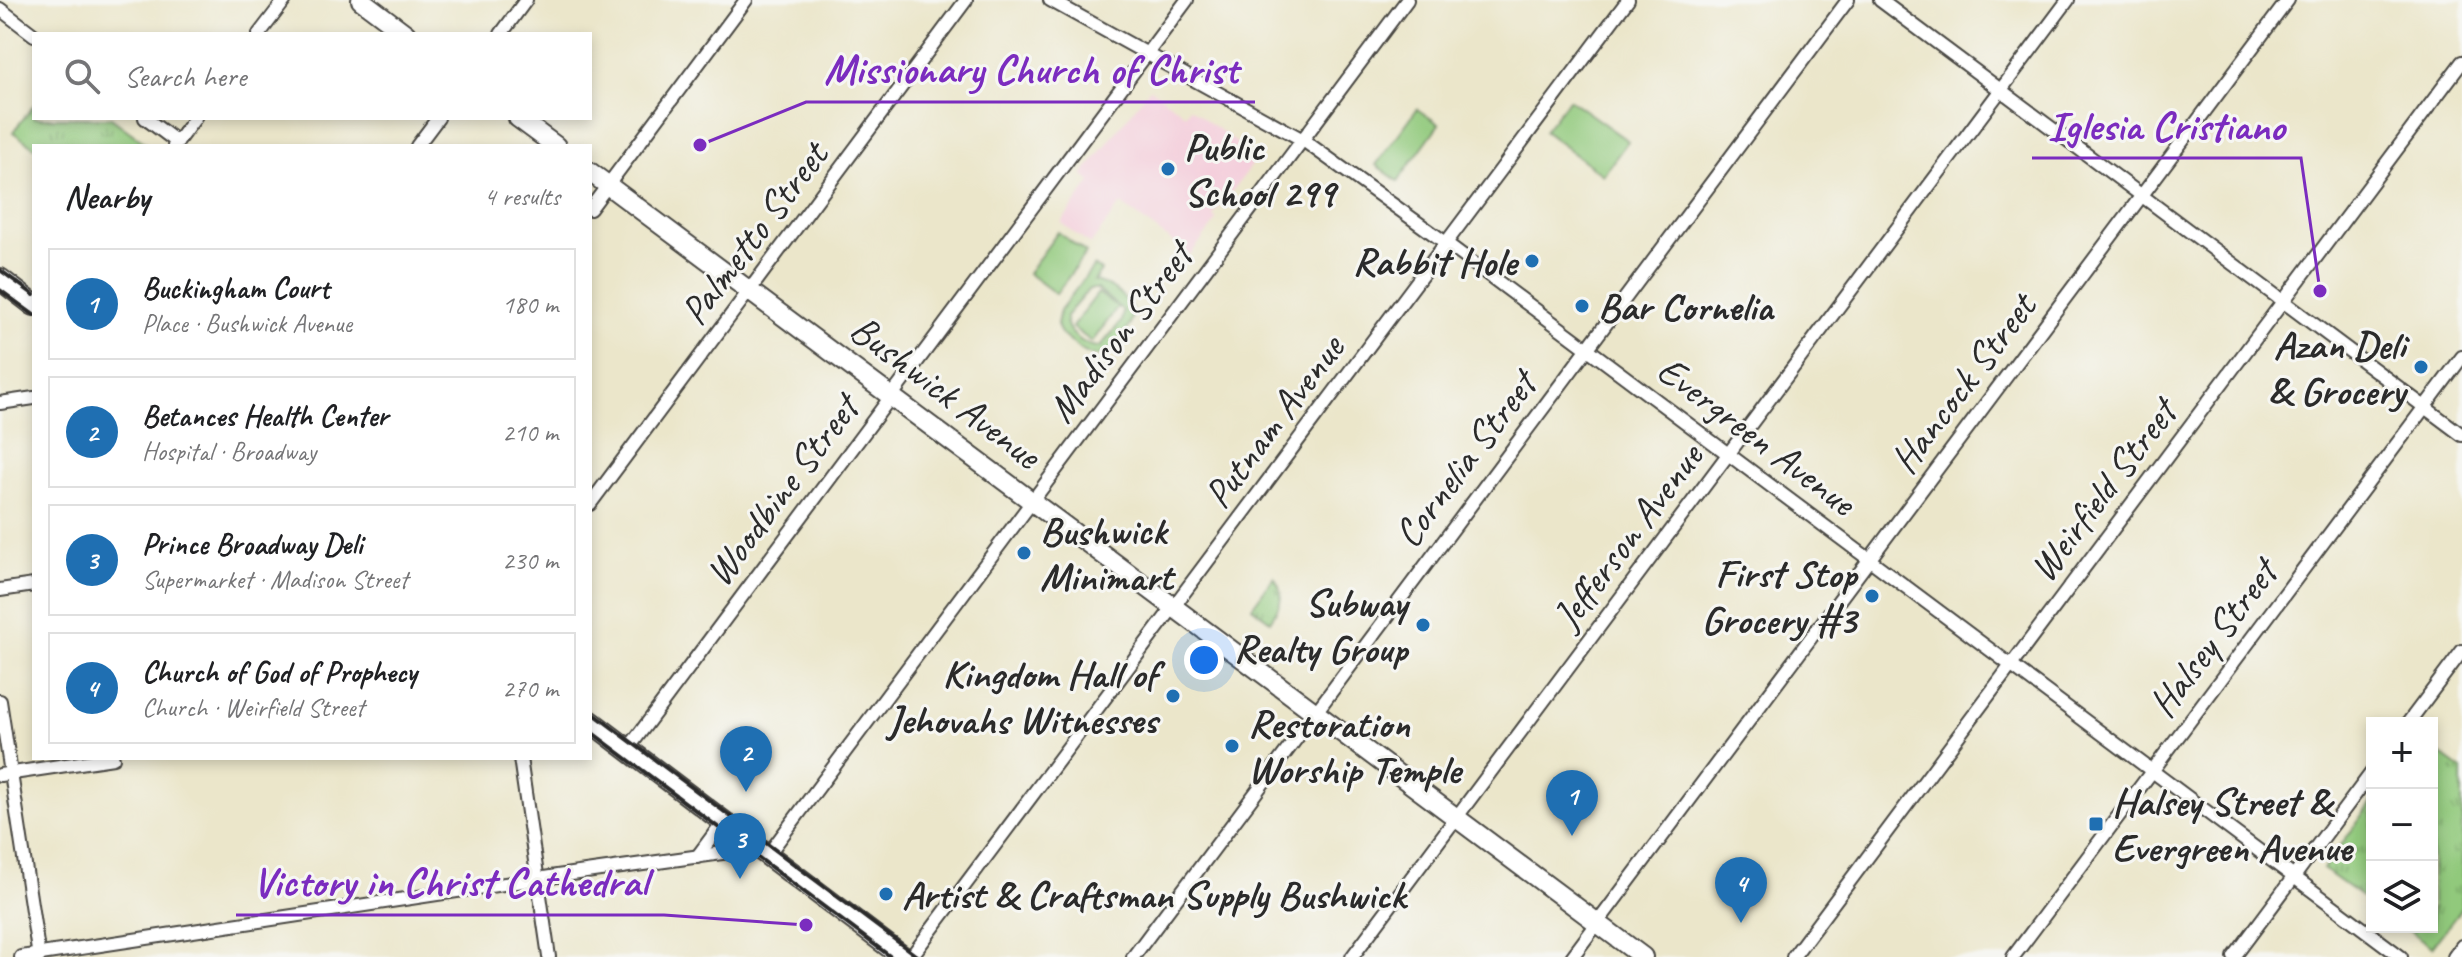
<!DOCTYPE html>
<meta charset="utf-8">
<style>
:root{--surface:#fff;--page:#f6f6f6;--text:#202124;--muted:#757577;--line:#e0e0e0;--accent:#1f6fb2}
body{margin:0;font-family:Caveat,sans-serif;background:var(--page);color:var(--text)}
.controls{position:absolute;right:24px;bottom:24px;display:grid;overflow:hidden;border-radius:0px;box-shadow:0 4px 12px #0003}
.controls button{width:72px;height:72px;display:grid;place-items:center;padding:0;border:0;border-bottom:2px solid var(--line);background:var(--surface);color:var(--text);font:40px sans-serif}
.you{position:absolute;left:1204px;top:660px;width:28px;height:28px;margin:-20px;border:6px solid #fff;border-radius:50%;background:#1a73e8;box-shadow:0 0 0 12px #1a73e833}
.badge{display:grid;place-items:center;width:52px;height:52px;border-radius:50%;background:var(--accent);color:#fff;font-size:26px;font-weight:700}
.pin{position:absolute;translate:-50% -66px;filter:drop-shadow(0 2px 4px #0008)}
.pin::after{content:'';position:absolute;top:42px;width:28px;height:24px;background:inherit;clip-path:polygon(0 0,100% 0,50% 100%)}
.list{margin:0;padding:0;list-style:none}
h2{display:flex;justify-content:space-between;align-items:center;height:104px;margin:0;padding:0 32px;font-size:34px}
h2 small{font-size:26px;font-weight:400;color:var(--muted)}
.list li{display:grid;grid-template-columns:52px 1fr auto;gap:24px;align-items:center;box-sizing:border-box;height:112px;margin:0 16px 16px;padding:0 16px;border:2px solid var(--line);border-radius:0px}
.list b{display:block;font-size:30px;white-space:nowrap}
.list p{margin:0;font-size:26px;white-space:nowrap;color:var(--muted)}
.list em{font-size:26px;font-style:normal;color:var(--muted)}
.icon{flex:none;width:44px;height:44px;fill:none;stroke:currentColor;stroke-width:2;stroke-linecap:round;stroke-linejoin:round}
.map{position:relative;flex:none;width:2462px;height:957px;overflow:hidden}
.search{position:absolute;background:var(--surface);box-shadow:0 4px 12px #0003;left:32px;top:32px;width:560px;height:88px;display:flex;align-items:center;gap:20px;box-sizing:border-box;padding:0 28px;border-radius:0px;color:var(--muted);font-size:30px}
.panel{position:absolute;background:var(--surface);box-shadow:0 4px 12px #0003;left:32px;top:144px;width:560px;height:616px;border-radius:0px}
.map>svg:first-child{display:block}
.built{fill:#f4cfdc}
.grass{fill:#91c97c;stroke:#5e7a54;stroke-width:2;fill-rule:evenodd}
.park{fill:url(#park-tufts);stroke:#5e7a54;stroke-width:2}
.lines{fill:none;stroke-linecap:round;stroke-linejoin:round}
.street-casing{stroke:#484743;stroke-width:16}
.secondary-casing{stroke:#484743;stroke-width:22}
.primary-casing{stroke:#484743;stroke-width:24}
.street{stroke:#fff;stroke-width:12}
.secondary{stroke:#fff;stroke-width:18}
.primary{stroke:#fff;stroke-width:20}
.rail{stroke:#2b2b2b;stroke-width:4}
.poi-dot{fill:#1f6fb2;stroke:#f6f6f2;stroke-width:3}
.labels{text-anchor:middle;stroke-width:6;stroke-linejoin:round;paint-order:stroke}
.poi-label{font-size:40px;font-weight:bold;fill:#2b2b2b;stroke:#f6f6f2;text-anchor:start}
.street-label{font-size:40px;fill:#2b2b2b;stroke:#f6f6f2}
.leader{fill:none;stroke:#7b2cbf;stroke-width:3}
.callout-dot{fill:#7b2cbf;stroke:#f6f6f2;stroke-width:3}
.callout-label{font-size:42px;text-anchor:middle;font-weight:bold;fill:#7b2cbf;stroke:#f6f6f2;stroke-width:6;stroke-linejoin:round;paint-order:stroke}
</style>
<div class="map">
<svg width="2462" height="957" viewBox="0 0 2462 957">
<defs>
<pattern id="park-tufts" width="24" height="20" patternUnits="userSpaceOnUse" patternTransform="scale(2)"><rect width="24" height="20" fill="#91c97c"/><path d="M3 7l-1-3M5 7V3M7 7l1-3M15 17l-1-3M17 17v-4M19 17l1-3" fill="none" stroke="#77a366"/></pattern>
</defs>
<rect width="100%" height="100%" fill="#f6f6f2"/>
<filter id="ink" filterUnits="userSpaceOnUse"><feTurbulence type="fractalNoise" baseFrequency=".0125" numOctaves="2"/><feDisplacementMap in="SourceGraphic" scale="16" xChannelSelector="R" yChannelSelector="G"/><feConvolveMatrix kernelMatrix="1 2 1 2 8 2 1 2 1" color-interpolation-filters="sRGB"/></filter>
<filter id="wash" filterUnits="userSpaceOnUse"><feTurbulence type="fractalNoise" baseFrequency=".006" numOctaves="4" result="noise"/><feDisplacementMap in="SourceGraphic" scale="32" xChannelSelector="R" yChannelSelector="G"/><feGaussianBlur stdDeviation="1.8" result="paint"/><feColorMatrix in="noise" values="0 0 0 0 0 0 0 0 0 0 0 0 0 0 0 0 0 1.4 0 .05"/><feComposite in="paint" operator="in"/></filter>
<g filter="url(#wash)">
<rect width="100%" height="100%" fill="#ebe6ca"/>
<!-- built -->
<path class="built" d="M1150,88L1185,114L1190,108L1238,144L1234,150L1253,164L1213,216L1217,220L1190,255L1121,204L1090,245L1061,223L1091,182L1083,175Z"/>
<!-- grass -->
<g class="grass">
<path d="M1569,99L1628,141L1603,175L1544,131Z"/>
<path d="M1417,109L1439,124L1398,181L1376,165Z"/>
<path d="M1058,232L1086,253L1056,294L1028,273Z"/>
<path d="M1094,266L1101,271L1094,281C1107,284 1130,297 1132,312C1134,328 1111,358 1094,356C1085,355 1079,348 1072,343C1064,337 1059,334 1057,324L1060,310ZM1089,289H1097L1123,311L1121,322L1100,347C1085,347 1064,332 1066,316Z"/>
<path d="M1098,293L1118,307L1092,342L1072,327Z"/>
</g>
<!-- park -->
<g class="park">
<path d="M34,105V118H111L149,146L34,147L13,132Z"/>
<path d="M1274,577C1286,594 1281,605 1270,621L1252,607Z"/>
<path d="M2432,748L2462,770V908L2432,947L2404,927H2432Z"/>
<path d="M2372,803V904L2323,869Z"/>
</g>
</g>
<g filter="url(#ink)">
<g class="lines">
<!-- street casing -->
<g class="street-casing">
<g id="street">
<path d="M1050,0L1303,140L1446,243L2401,957"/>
<path d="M1880,0L2462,435"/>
<path d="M0,9L34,35"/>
<path d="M259,34L285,0"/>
<path d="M501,34L526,0"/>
<path d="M145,118L177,142"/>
<path d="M174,146L195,118"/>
<path d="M417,146L438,118"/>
<path d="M590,209L746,0"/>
<path d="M0,403L34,398"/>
<path d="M590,504L966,0"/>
<path d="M0,590L34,585"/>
<path d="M0,701L39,957"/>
<path d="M2408,723L2462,651"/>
<path d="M628,749L1187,0"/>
<path d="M520,758L549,957"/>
<path d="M0,775L113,758"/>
<path d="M767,856L1407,0"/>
<path d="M697,857L723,822"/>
<path d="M21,957L557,876L758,848"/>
<path d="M911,957L1628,0"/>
<path d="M1133,957L1848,0"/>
<path d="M1352,957L2068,0"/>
<path d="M1572,957L2288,0"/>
<path d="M1793,957L2462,62"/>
<path d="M2013,957L2462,357"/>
<path d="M2234,957L2372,772"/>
<path d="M2454,957L2462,946"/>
</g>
</g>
<!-- secondary casing -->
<g class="secondary-casing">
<g id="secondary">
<path d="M361,0L406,34"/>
<path d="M518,118L556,146"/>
<path d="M590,172L1643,957"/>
</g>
</g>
<!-- primary casing -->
<g class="primary-casing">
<g id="primary">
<path d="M0,279L34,305"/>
<path d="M590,721L903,957"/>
</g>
</g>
<!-- street -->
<use href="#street" class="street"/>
<!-- secondary -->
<use href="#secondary" class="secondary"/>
<!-- primary -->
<use href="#primary" class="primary"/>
<!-- rail -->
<g class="rail">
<path d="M0,270L34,295"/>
<path d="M0,290L34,315"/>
<path d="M590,711L918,957"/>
<path d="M590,731L891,957"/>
</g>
</g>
</g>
<!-- markers -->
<g class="poi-dot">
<circle cx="1168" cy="169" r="8"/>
<circle cx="1532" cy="261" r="8"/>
<circle cx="1582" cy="306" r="8"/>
<circle cx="2421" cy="367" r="8"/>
<circle cx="1024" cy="553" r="8"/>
<circle cx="1872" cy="596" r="8"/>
<circle cx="1423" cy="625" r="8"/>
<circle cx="1173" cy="696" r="8"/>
<circle cx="1232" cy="746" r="8"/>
<rect x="2088" y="816" width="16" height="16" rx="4"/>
<circle cx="886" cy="894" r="8"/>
</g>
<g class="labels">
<!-- poi labels -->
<g class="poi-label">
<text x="1184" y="160">Public<tspan x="1184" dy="46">School 299</tspan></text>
<text x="1516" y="275" text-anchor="end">Rabbit Hole</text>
<text x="1598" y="320">Bar Cornelia</text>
<text x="2405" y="358" text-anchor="end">Azan Deli<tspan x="2405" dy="46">&amp; Grocery</tspan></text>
<text x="1040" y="544">Bushwick<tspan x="1040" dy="46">Minimart</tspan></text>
<text x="1856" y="587" text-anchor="end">First Stop<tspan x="1856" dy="46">Grocery #3</tspan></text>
<text x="1407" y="616" text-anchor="end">Subway<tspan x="1407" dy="46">Realty Group</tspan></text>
<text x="1157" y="687" text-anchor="end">Kingdom Hall of<tspan x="1157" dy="46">Jehovahs Witnesses</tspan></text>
<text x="1248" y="737">Restoration<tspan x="1248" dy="46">Worship Temple</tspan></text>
<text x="2112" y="815">Halsey Street &amp;<tspan x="2112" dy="46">Evergreen Avenue</tspan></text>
<text x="902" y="908">Artist &amp; Craftsman Supply Bushwick</text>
</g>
<!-- street labels -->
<g class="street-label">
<text transform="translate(753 233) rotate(-53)" y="14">Palmetto Street</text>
<text transform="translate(1119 332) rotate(-53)" y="14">Madison Street</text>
<text transform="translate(1962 383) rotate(-53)" y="14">Hancock Street</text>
<text transform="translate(946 391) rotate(37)" y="14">Bushwick Avenue</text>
<text transform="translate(1273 421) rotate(-53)" y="14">Putnam Avenue</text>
<text transform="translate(1757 435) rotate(37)" y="14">Evergreen Avenue</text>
<text transform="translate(1464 459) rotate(-53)" y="14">Cornelia Street</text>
<text transform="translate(781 490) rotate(-53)" y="14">Woodbine Street</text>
<text transform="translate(2102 490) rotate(-53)" y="14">Weirfield Street</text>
<text transform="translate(1627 536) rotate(-53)" y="14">Jefferson Avenue</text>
<text transform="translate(2212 638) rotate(-53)" y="14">Halsey Street</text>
</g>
</g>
<!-- callouts -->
<path class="leader" d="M700 145L806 102H1255M2320 291L2301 158H2032M806 925L664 915H236"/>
<g class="callout-dot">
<circle cx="700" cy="145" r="8"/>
<circle cx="2320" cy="291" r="8"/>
<circle cx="806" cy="925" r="8"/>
</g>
<g class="callout-label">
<text x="1031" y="83">Missionary Church of Christ</text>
<text x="2166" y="140">Iglesia Cristiano</text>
<text x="450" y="896">Victory in Christ Cathedral</text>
</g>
</svg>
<div class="controls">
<button>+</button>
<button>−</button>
<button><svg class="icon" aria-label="layers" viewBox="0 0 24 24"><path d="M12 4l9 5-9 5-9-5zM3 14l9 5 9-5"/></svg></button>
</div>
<div class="you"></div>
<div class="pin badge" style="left:1572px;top:836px">1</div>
<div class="pin badge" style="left:746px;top:792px">2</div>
<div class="pin badge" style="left:740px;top:879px">3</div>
<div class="pin badge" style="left:1741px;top:923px">4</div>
<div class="search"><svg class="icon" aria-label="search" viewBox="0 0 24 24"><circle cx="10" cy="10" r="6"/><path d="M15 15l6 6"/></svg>Search here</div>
<section class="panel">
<h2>Nearby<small>4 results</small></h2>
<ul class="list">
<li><span class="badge">1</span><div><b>Buckingham Court</b><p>Place · Bushwick Avenue</p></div><em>180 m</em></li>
<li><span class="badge">2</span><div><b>Betances Health Center</b><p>Hospital · Broadway</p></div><em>210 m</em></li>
<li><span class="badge">3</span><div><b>Prince Broadway Deli</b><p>Supermarket · Madison Street</p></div><em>230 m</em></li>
<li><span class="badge">4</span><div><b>Church of God of Prophecy</b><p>Church · Weirfield Street</p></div><em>270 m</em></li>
</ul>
</section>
</div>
